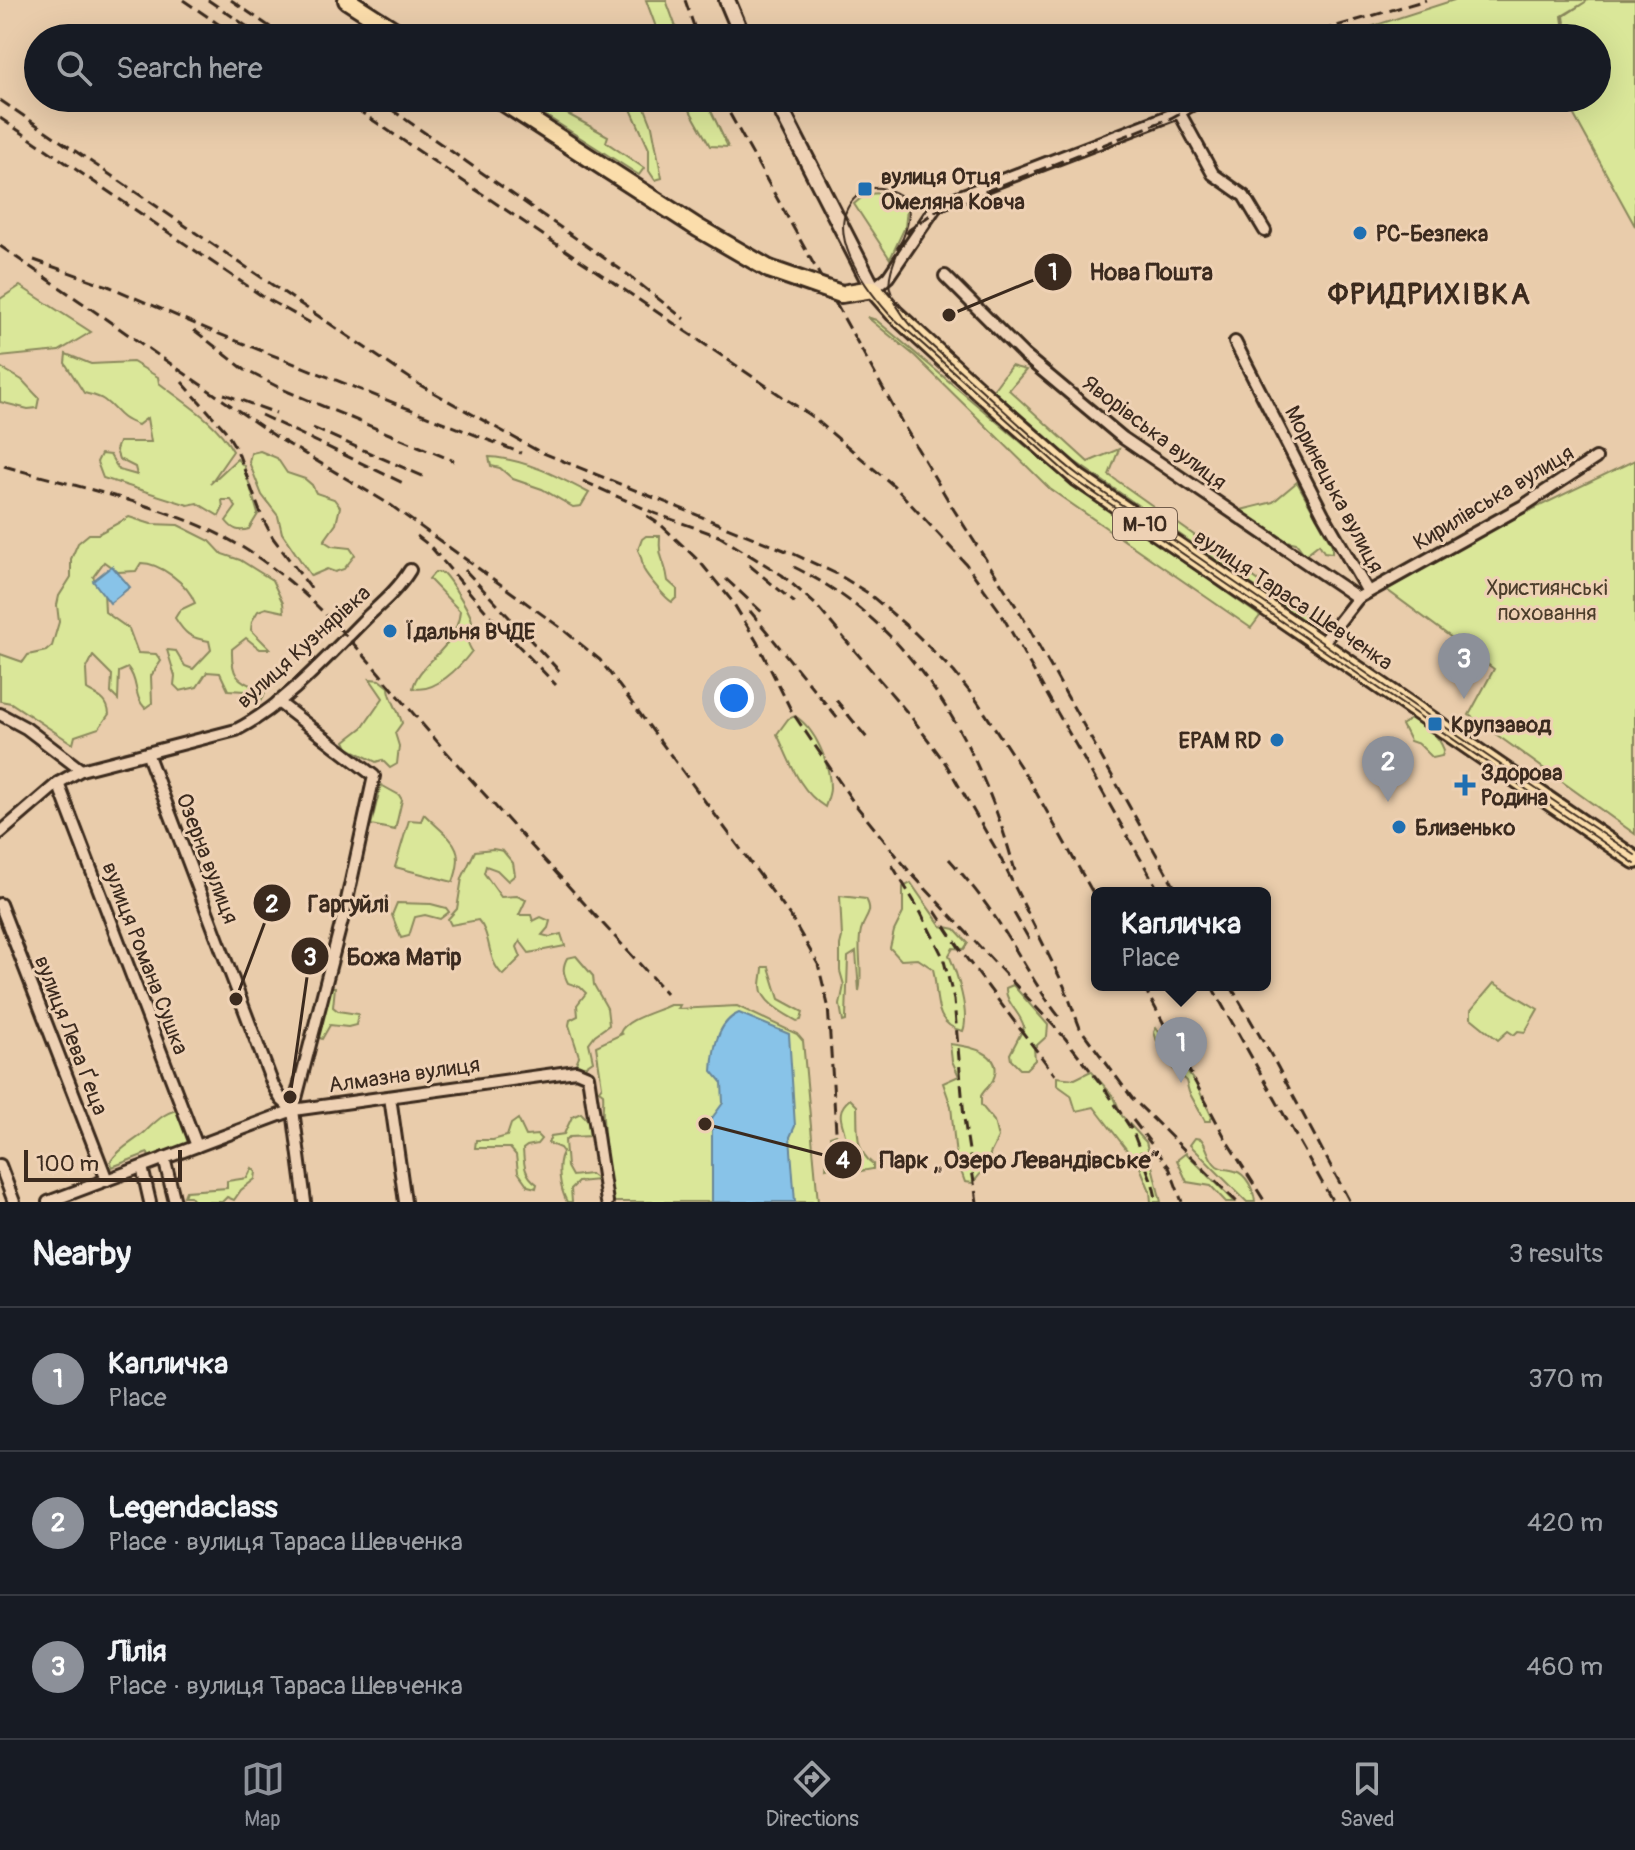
<!DOCTYPE html>
<meta charset="utf-8">
<style>
:root{--surface:#171b24;--page:#20242c;--text:#f1f3f6;--muted:#9ea1a6;--line:#363941;--accent:#8c9099}
body{margin:0;font-family:Pangolin,sans-serif;background:var(--page);color:var(--text)}
.scale{position:absolute;left:24px;bottom:20px;width:158px;box-sizing:border-box;padding-left:8px;border:4px solid #3b2a1e;border-top:0;font-size:22px;line-height:28px;white-space:nowrap;color:#3b2a1e;-webkit-text-stroke:6px #eed1b4;paint-order:stroke}
.you{position:absolute;left:734px;top:698px;width:28px;height:28px;margin:-20px;border:6px solid #fff;border-radius:50%;background:#1a73e8;box-shadow:0 0 0 12px #1a73e833}
.badge{display:grid;place-items:center;width:52px;height:52px;border-radius:50%;background:var(--accent);color:#fff;font-size:26px;font-weight:700}
.pin{position:absolute;translate:-50% -66px;filter:drop-shadow(0 2px 4px #0008)}
.pin::after{content:'';position:absolute;top:42px;width:28px;height:24px;background:inherit;clip-path:polygon(0 0,100% 0,50% 100%)}
.popup{position:absolute;left:1091px;top:887px;width:180px;height:104px;box-sizing:border-box;display:grid;place-content:center;border-radius:12px;background:var(--surface);filter:drop-shadow(0 2px 6px #0005);font-size:26px;white-space:nowrap;color:var(--muted)}
.popup b{font-size:30px;color:var(--text)}
.popup::after{content:'';position:absolute;left:50%;top:100%;margin-left:-16px;border:16px solid transparent;border-top-color:var(--surface)}
.list{margin:0;padding:0;list-style:none}
h2{display:flex;justify-content:space-between;align-items:center;height:104px;margin:0;padding:0 32px;font-size:34px}
h2 small{font-size:26px;font-weight:400;color:var(--muted)}
.list li{display:grid;grid-template-columns:52px 1fr auto;gap:24px;align-items:center;box-sizing:border-box;height:144px;padding:0 32px;border-top:2px solid var(--line)}
.list b{display:block;font-size:30px;white-space:nowrap}
.list p{margin:0;font-size:26px;white-space:nowrap;color:var(--muted)}
.list em{font-size:26px;font-style:normal;color:var(--muted)}
.icon{flex:none;width:44px;height:44px;fill:none;stroke:currentColor;stroke-width:2;stroke-linecap:round;stroke-linejoin:round}
.map{position:relative;flex:none;width:1635px;height:1202px;overflow:hidden}
.search{position:absolute;background:var(--surface);box-shadow:0 8px 32px #0002;left:24px;right:24px;top:24px;height:88px;display:flex;align-items:center;gap:20px;box-sizing:border-box;padding:0 28px;border-radius:44px;color:var(--muted);font-size:30px}
.sheet{height:536px;background:var(--surface)}
nav{display:flex;justify-content:space-around;align-items:center;box-sizing:border-box;height:112px;border-top:2px solid var(--line);background:var(--surface);font-size:22px;color:var(--muted)}
nav a{display:grid;justify-items:center;gap:4px}
nav .on{color:var(--accent)}
.map>svg:first-child{display:block}
.green{fill:#dae799;stroke:#8a885c;stroke-width:2}
.water{fill:#88c3e8;stroke:#698697;stroke-width:2}
.lines{fill:none;stroke-linecap:round;stroke-linejoin:round}
.minor-casing{stroke:#3b2a1e;stroke-width:16}
.secondary-casing{stroke:#3b2a1e;stroke-width:20}
.primary-casing{stroke:#3b2a1e;stroke-width:22}
.minor{stroke:#eed1b4;stroke-width:10}
.secondary{stroke:#eed1b4;stroke-width:14}
.primary{stroke:#fbddab;stroke-width:16}
.tram{stroke:#3b2a1e;stroke-width:2}
.rail{stroke:#3b2a1e;stroke-width:3;stroke-dasharray:12 6;stroke-linecap:butt}
.primary-bridge-casing{stroke:#3b2a1e;stroke-width:22;stroke-linecap:butt}
.primary-bridge{stroke:#fbddab;stroke-width:16}
.poi-dot{fill:#1f6fb2;stroke:#eed1b4;stroke-width:3}
.labels{text-anchor:middle;stroke-width:6;stroke-linejoin:round;paint-order:stroke}
.shield{fill:#eed1b4;stroke:#715c4b;stroke-width:2}
.shield-label{font-size:20px;font-weight:bold;fill:#3b2a1e}
.poi-label{font-size:22px;font-weight:bold;fill:#3b2a1e;stroke:#eed1b4;text-anchor:start}
.street-label{font-size:22px;fill:#3b2a1e;stroke:#eed1b4}
.park-label{font-size:22px;fill:#4b3d2a;stroke:#eed1b4}
.district-label{font-size:30px;font-weight:bold;letter-spacing:2px;fill:#3b2a1e;stroke:#eed1b4}
.leader{fill:none;stroke:#3b2a1e;stroke-width:3}
.callout-dot{fill:#3b2a1e;stroke:#eed1b4;stroke-width:3}
.mark-label{font-size:24px;text-anchor:middle;font-weight:bold;fill:#fff}
.callout-label{font-size:24px;text-anchor:middle;font-weight:bold;fill:#3b2a1e;stroke:#eed1b4;stroke-width:6;stroke-linejoin:round;paint-order:stroke}
</style>
<div class="map">
<svg width="1635" height="1202" viewBox="0 0 1635 1202">
<rect width="100%" height="100%" fill="#e9ccab"/>
<filter id="ink" filterUnits="userSpaceOnUse"><feTurbulence type="fractalNoise" baseFrequency=".0125" numOctaves="2"/><feDisplacementMap in="SourceGraphic" scale="16" xChannelSelector="R" yChannelSelector="G"/><feConvolveMatrix kernelMatrix="1 2 1 2 8 2 1 2 1" color-interpolation-filters="sRGB"/></filter>
<g filter="url(#ink)">
<!-- green -->
<g class="green">
<path d="M646,0H666L680,38H660Z"/>
<path d="M1454,0H1635V226L1570,108L1509,102L1501,98H1597V69L1606,70L1597,68V38H1567L1564,16L1587,1L1562,16L1565,38H1357L1373,31H1380L1373,26Z"/>
<path d="M518,98H543L561,104L562,111L608,136L606,142L644,168L639,175Z"/>
<path d="M626,98H641L652,126L662,178L655,180L649,171V149Z"/>
<path d="M683,98H705L728,147L710,146Z"/>
<path d="M883,193L900,200L907,209L905,227L890,259L854,204L866,194Z"/>
<path d="M20,286L91,332L59,351L0,357V299Z"/>
<path d="M867,317L876,320L1060,475L1260,616L1251,628L1050,489L915,356Z"/>
<path d="M66,354L91,364L133,362L158,377L159,383C186,404 216,421 233,451L210,484L237,459L244,466L258,514L249,529C239,532 233,530 226,521L236,507L231,500H222L223,508L219,516L197,503L188,505L103,478L97,462L101,454L110,455L119,470L137,475L135,467L119,459L116,450L119,442H151L147,418L138,425C116,417 119,411 104,400C98,396 91,395 84,393L65,363Z"/>
<path d="M1011,366L1026,370L1009,390L1088,462L1119,449L1109,475L1317,622L1316,629L1074,461L993,390Z"/>
<path d="M0,367L22,380L39,398L37,408L28,409L0,402Z"/>
<path d="M260,451L277,458L287,473L305,479L312,485L316,493L334,499L340,507L336,524L324,541L332,546L350,548L355,555L344,569L335,572L327,569L311,576L282,533L278,516L262,495L249,462L251,453Z"/>
<path d="M489,457C525,459 557,476 589,493L581,506L573,507L542,489L513,479L500,468L491,466Z"/>
<path d="M1635,460V834L1469,715L1494,669L1387,590L1496,527Z"/>
<path d="M1297,482L1332,545V553L1324,552L1319,544L1305,555L1296,543L1278,539L1241,510L1273,502Z"/>
<path d="M129,517L151,524L178,525L210,541L222,554L240,560L272,580L283,603L284,612L266,608L258,611L252,621L251,630L270,649H260L246,638L232,649C231,681 240,680 265,692L262,700L246,691L228,690L220,673L207,672L197,687L180,691L174,685L175,676L167,650L176,651L185,666L193,669L211,650L209,641C190,638 185,634 175,618L180,610L195,603C188,584 160,563 141,563L136,571L118,572L104,562L93,577L104,591L105,612L129,629L138,653L156,654L161,661L151,676L152,703L145,708C133,696 139,681 128,668L119,672L118,700L111,693L112,675L93,656L86,670L87,690C98,697 108,699 109,714L99,728L75,736L73,744L11,703L0,701V654L23,662L28,655L46,651L52,646L59,622L57,605L59,596L71,577V559L78,543L89,534H98Z"/>
<path d="M646,536H660C658,560 666,561 668,581L677,589V597L672,602C666,599 647,576 644,570C642,563 642,557 638,550L642,539Z"/>
<path d="M435,572L443,573C450,580 472,614 472,622C472,636 462,635 472,651C460,667 434,694 413,688C419,661 456,651 460,611L429,579Z"/>
<path d="M370,679L380,680L389,687C389,699 399,710 402,723L395,733L399,746L397,764L390,768L382,760L376,762L348,748L345,741L363,727L383,698Z"/>
<path d="M795,716C816,729 830,764 830,788C830,794 827,801 825,807C798,790 790,761 777,734L788,719Z"/>
<path d="M1413,717C1426,726 1438,734 1444,750L1442,756L1433,758L1419,744L1410,741L1402,725Z"/>
<path d="M381,785L399,795L402,800L395,830L371,825Z"/>
<path d="M424,814C450,840 467,844 453,882L395,867L409,820L421,821Z"/>
<path d="M493,849L503,851L513,863L515,875L508,881L497,870L486,866L484,873L501,897L517,896L526,900L519,915H531L533,921L541,917L550,921L548,928L542,935L550,937L561,934L565,946L529,953L520,941L517,947L521,957L503,975C486,960 492,935 478,920L451,925L448,919L457,909L462,878L475,851Z"/>
<path d="M911,883C921,898 930,910 941,926L955,929L968,943L964,949L953,948L949,955C957,973 970,1014 963,1031C931,1025 939,992 933,969L918,959L901,960L890,948L894,931L903,913V887Z"/>
<path d="M840,896L866,899C874,913 865,916 861,930C856,949 864,971 859,991L856,952L848,957L846,1018V1021L843,1022L840,1005L844,985L840,971V945L842,937Z"/>
<path d="M397,903L431,904L446,908L449,912L440,919L425,915L415,917L409,936L401,938L392,915Z"/>
<path d="M576,956L593,976L594,985L607,1008L609,1025L595,1035L589,1043L593,1061L584,1067L575,1066L579,1056L569,1025L570,1020L578,1016L577,1005L586,993L580,987L568,983C563,973 562,968 567,958Z"/>
<path d="M763,967H769L779,999L803,1012L801,1020L797,1021C785,1014 761,1002 761,986C761,980 763,973 763,967Z"/>
<path d="M1494,983L1538,1009L1525,1032L1518,1031L1514,1035L1508,1031L1498,1040L1471,1018V1010Z"/>
<path d="M1013,985L1048,1025L1047,1036L1034,1048L1035,1060L1026,1069H1020L1011,1060L1010,1054L1024,1027C1021,1013 1005,1003 1006,988Z"/>
<path d="M330,987H335L333,1007L338,1011L358,1014L356,1025L348,1027L330,1025L322,1039L318,1037Z"/>
<path d="M670,1005H680L678,1009L737,1006L797,1034L803,1041L818,1202H612C606,1174 605,1146 603,1118C602,1109 604,1102 603,1093L599,1090L602,1086L596,1046L622,1034L620,1033C625,1019 656,1012 670,1005Z"/>
<path d="M1156,1028L1196,1084L1212,1117L1210,1121H1205L1189,1092L1186,1081C1168,1065 1161,1056 1154,1032Z"/>
<path d="M950,1044C967,1046 1006,1052 993,1080C990,1086 984,1090 981,1096V1105L994,1121L998,1138L990,1154L989,1163L973,1183L965,1182L956,1157L951,1106L943,1083L959,1076L952,1061Z"/>
<path d="M1091,1071L1114,1097L1122,1116L1146,1142L1161,1202H1151L1150,1191L1140,1167L1094,1107L1076,1111L1071,1095L1057,1085V1077L1075,1079Z"/>
<path d="M850,1099L857,1106C858,1128 854,1150 873,1164V1169L850,1173L847,1166L839,1164L826,1168L827,1159L833,1153L830,1136L836,1134L846,1145C847,1126 831,1114 850,1099Z"/>
<path d="M188,1108L191,1143L149,1159L148,1153L145,1154L112,1167L111,1161C120,1147 134,1142 145,1132C159,1118 167,1110 188,1108Z"/>
<path d="M581,1113L591,1123L592,1136L569,1137L565,1141L567,1167L572,1176L590,1174L598,1180L578,1182L571,1189L572,1202H567C560,1189 556,1165 563,1152L560,1148L548,1143L551,1136L564,1134L572,1117Z"/>
<path d="M518,1119L526,1136L537,1135L541,1139L537,1144L527,1146L523,1149C524,1165 524,1175 537,1184L536,1188L528,1186L518,1172L516,1155L510,1148H475L476,1140H493L507,1136L511,1124Z"/>
<path d="M1195,1138L1201,1139C1208,1147 1208,1159 1217,1166C1223,1170 1229,1169 1235,1171C1247,1174 1254,1191 1255,1202H1247L1190,1145Z"/>
<path d="M1186,1153L1235,1202H1226L1211,1186L1187,1182L1177,1160Z"/>
<path d="M252,1168L256,1172L255,1179L241,1190L234,1200L227,1197L222,1202H195L190,1196H184L186,1191L227,1188V1181L247,1178Z"/>
</g>
<!-- water -->
<g class="water">
<path d="M112,566L130,587L110,603L93,581Z"/>
<path d="M739,1013L789,1034L795,1126L790,1137L795,1202H712V1118L723,1103L722,1083L712,1071C713,1050 717,1022 739,1013Z"/>
</g>
<g class="lines">
<!-- minor casing -->
<g class="minor-casing">
<g id="minor">
<path d="M1300,38L1302,37"/>
<path d="M1179,112L1213,174L1244,196L1265,231"/>
<path d="M945,276L1024,355L1123,438L1358,598"/>
<path d="M873,289L888,277L937,205L1179,112L1204,98"/>
<path d="M1235,342L1323,514L1368,592"/>
<path d="M1321,645L1358,598L1523,506L1596,458"/>
<path d="M278,702L374,776L345,909L293,1110"/>
<path d="M0,714L26,728L81,770"/>
<path d="M147,753L273,1085L281,1099L293,1110L305,1202"/>
<path d="M58,783L197,1146"/>
<path d="M0,833L58,783L81,770L236,730C284,706 330,654 368,616C383,602 399,588 410,570"/>
<path d="M0,904L107,1180"/>
<path d="M390,1097L405,1202"/>
<path d="M164,1158L175,1202"/>
<path d="M0,1165L14,1202"/>
<path d="M142,1167L150,1202"/>
<path d="M48,1202L293,1110L576,1071L588,1076L607,1202"/>
</g>
</g>
<!-- secondary casing -->
<g class="secondary-casing">
<g id="secondary">
<path d="M727,0L743,38"/>
<path d="M775,98L873,289"/>
</g>
</g>
<!-- primary casing -->
<g class="primary-casing">
<g id="primary">
<path d="M347,0L406,38"/>
<path d="M497,98L698,228L769,269"/>
<path d="M841,294L873,289L894,313L979,391L1078,478L1635,860"/>
</g>
</g>
<!-- minor -->
<use href="#minor" class="minor"/>
<!-- secondary -->
<use href="#secondary" class="secondary"/>
<!-- primary -->
<use href="#primary" class="primary"/>
<!-- tram -->
<path class="tram" d="M1635,855C1512,774 1391,690 1269,606C1227,577 1185,548 1143,519C1121,504 1098,490 1077,474C1035,441 997,403 957,368C934,347 898,321 890,289C883,258 939,201 885,189C874,186 866,188 857,196C820,229 866,288 889,314L1071,477L1635,864"/>
<!-- rail -->
<g class="rail">
<path d="M183,0L239,38"/>
<path d="M208,0L264,38"/>
<path d="M231,0L286,38"/>
<path d="M685,0L698,38"/>
<path d="M1304,38L1313,33L1426,0"/>
<path d="M340,98L814,418L894,486L966,564L999,610L1160,893"/>
<path d="M375,98L627,274L684,319"/>
<path d="M721,98L904,426L954,510L1021,614L1178,893"/>
<path d="M0,100L420,385L538,451L794,554L839,575L868,593L915,633L954,672L977,701L1029,780L1097,900"/>
<path d="M0,118L262,296L314,325"/>
<path d="M0,246L278,438L389,504L561,628L600,660L791,917L818,964L828,1005L836,1131"/>
<path d="M897,249L909,230L936,211L1171,118L1207,98"/>
<path d="M34,260L108,286L214,332L521,453"/>
<path d="M194,330L245,370L284,390L454,461"/>
<path d="M182,382L225,430L237,450L262,517L273,538L312,590"/>
<path d="M224,394L276,413"/>
<path d="M261,415L405,484"/>
<path d="M313,428L427,478"/>
<path d="M4,466C76,487 176,507 240,546C322,595 379,675 441,746C515,829 592,911 666,993"/>
<path d="M583,481L654,513L724,538"/>
<path d="M647,516L661,525L700,562L732,601L757,642L792,712L854,803L909,871L1065,1038L1107,1092L1133,1132L1153,1185L1157,1202"/>
<path d="M717,535L782,575L815,604L912,718L946,764L996,849L1064,986L1080,1028L1132,1098L1237,1202"/>
<path d="M417,536L430,546L489,615L556,685"/>
<path d="M749,565L795,603"/>
<path d="M794,567C915,626 981,745 1015,871"/>
<path d="M465,570L563,675"/>
<path d="M726,579L764,614"/>
<path d="M750,611L838,719"/>
<path d="M836,700L867,738"/>
<path d="M949,859C967,879 984,900 999,923C1020,955 1037,989 1061,1019"/>
<path d="M892,865L921,913L943,957L954,1000L964,1118L977,1202"/>
<path d="M935,911L964,955L1055,1075"/>
<path d="M1014,913L1030,941"/>
<path d="M1143,985L1228,1143L1265,1202"/>
<path d="M1211,985L1333,1202"/>
<path d="M1230,985L1274,1060L1350,1202"/>
<path d="M1133,1120L1169,1167L1182,1202"/>
</g>
<!-- primary-bridge casing -->
<g class="primary-bridge-casing">
<path id="primary-bridge" d="M769,269L841,294"/>
</g>
<!-- primary-bridge -->
<use href="#primary-bridge" class="primary-bridge"/>
</g>
</g>
<!-- markers -->
<g class="poi-dot">
<rect x="857" y="181" width="16" height="16" rx="4"/>
<circle cx="1360" cy="233" r="8"/>
<circle cx="390" cy="631" r="8"/>
<rect x="1427" y="716" width="16" height="16" rx="4"/>
<circle cx="1277" cy="740" r="8"/>
<path d="M1461 773h8v8h8v8h-8v8h-8v-8h-8v-8h8z"/>
<circle cx="1399" cy="827" r="8"/>
</g>
<g class="labels">
<!-- shield labels -->
<rect class="shield" x="1113" y="508" width="64" height="32" rx="6"/>
<g class="shield-label">
<text x="1145" y="531">М-10</text>
</g>
<!-- poi labels -->
<g class="poi-label">
<text x="881" y="184">вулиця Отця<tspan x="881" dy="25">Омеляна Ковча</tspan></text>
<text x="1376" y="241">РС-Безпека</text>
<text x="406" y="639">Їдальня ВЧДЕ</text>
<text x="1451" y="732">Крупзавод</text>
<text x="1261" y="748" text-anchor="end">EPAM RD</text>
<text x="1481" y="780">Здорова<tspan x="1481" dy="25">Родина</tspan></text>
<text x="1415" y="835">Близенько</text>
</g>
<!-- street labels -->
<g class="street-label">
<text transform="translate(1155 432) rotate(37)" y="8">Яворівська вулиця</text>
<text transform="translate(1335 489) rotate(62)" y="8">Моринецька вулиця</text>
<text transform="translate(1493 497) rotate(-31)" y="8">Кирилівська вулиця</text>
<text transform="translate(1294 599) rotate(34)" y="8">вулиця Тараса Шевченка</text>
<text transform="translate(303 646) rotate(-42)" y="8">вулиця Кузнярівка</text>
<text transform="translate(208 858) rotate(69)" y="8">Озерна вулиця</text>
<text transform="translate(146 958) rotate(69)" y="8">вулиця Романа Сушка</text>
<text transform="translate(72 1035) rotate(69)" y="8">вулиця Лева Ґеца</text>
<text transform="translate(404 1074) rotate(-8)" y="8">Алмазна вулиця</text>
</g>
<!-- park labels -->
<g class="park-label">
<text x="1547" y="595">Християнські<tspan x="1547" dy="25">поховання</tspan></text>
</g>
<!-- district labels -->
<g class="district-label">
<text x="1430" y="304">ФРИДРИХІВКА</text>
</g>
</g>
<!-- callouts -->
<path class="leader" d="M949 315L1053 272M236 999L272 903M290 1097L310 956M705 1124L843 1160"/>
<g class="callout-dot">
<circle cx="949" cy="315" r="8"/>
<circle cx="236" cy="999" r="8"/>
<circle cx="290" cy="1097" r="8"/>
<circle cx="705" cy="1124" r="8"/>
<circle cx="1053" cy="272" r="20"/>
<circle cx="272" cy="903" r="20"/>
<circle cx="310" cy="956" r="20"/>
<circle cx="843" cy="1160" r="20"/>
</g>
<g class="mark-label">
<text x="1053" y="280">1</text>
<text x="272" y="912">2</text>
<text x="310" y="965">3</text>
<text x="843" y="1168">4</text>
</g>
<g class="callout-label">
<text x="1151" y="280">Нова Пошта</text>
<text x="348" y="912">Гаргуйлі</text>
<text x="404" y="965">Божа Матір</text>
<text x="1020" y="1168">Парк „Озеро Левандівське“</text>
</g>
</svg>
<div class="scale">100 m</div>
<div class="you"></div>
<div class="pin badge" style="left:1181px;top:1083px">1</div>
<div class="popup"><b>Капличка</b>Place</div>
<div class="pin badge" style="left:1388px;top:802px">2</div>
<div class="pin badge" style="left:1464px;top:699px">3</div>
<div class="search"><svg class="icon" aria-label="search" viewBox="0 0 24 24"><circle cx="10" cy="10" r="6"/><path d="M15 15l6 6"/></svg>Search here</div>
</div>
<section class="sheet">
<h2>Nearby<small>3 results</small></h2>
<ul class="list">
<li><span class="badge">1</span><div><b>Капличка</b><p>Place</p></div><em>370 m</em></li>
<li><span class="badge">2</span><div><b>Legendaclass</b><p>Place · вулиця Тараса Шевченка</p></div><em>420 m</em></li>
<li><span class="badge">3</span><div><b>Лілія</b><p>Place · вулиця Тараса Шевченка</p></div><em>460 m</em></li>
</ul>
</section>
<nav>
<a class="on"><svg class="icon" aria-label="map" viewBox="0 0 24 24"><path d="M3 6l6-2 6 2 6-2v14l-6 2-6-2-6 2zM9 4v14M15 6v14"/></svg>Map</a>
<a><svg class="icon" aria-label="directions" viewBox="0 0 24 24"><path d="M12 3l9 9-9 9-9-9zM9 14v-3h6M13 9l2 2-2 2"/></svg>Directions</a>
<a><svg class="icon" aria-label="saved" viewBox="0 0 24 24"><path d="M7 4h10v16l-5-4-5 4z"/></svg>Saved</a>
</nav>
